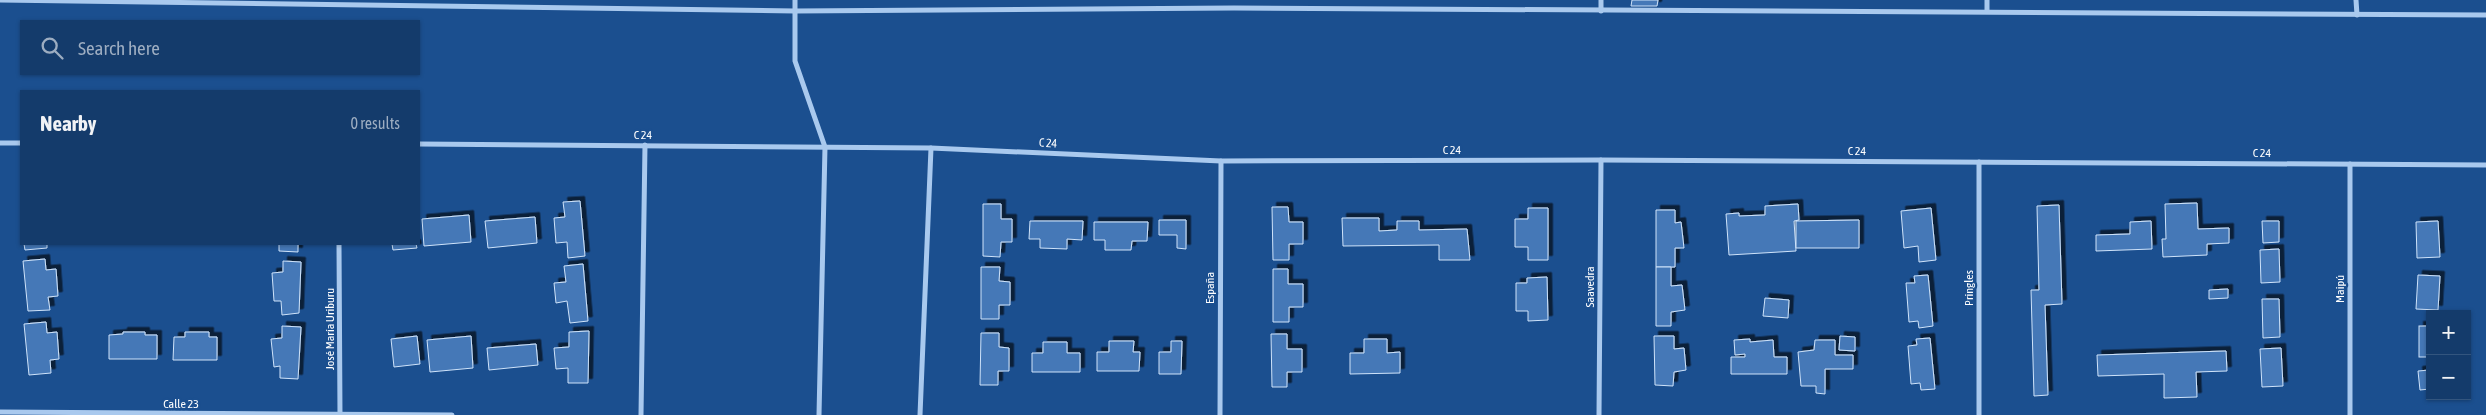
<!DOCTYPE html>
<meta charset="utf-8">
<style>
:root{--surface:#143b6b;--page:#1d4271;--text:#f1f3f6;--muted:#9dadc1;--line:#33557e}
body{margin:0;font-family:"Asap Condensed",sans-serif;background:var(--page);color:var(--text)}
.controls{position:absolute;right:15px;bottom:15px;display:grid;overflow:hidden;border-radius:0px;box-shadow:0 1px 4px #0004}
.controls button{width:45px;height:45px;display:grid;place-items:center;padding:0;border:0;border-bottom:1px solid var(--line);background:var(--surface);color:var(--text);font:25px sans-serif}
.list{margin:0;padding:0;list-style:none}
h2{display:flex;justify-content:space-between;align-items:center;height:65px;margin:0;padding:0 20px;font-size:21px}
h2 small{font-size:16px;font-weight:400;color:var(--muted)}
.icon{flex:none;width:28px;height:28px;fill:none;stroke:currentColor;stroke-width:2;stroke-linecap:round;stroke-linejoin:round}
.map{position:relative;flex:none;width:2486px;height:415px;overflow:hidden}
.search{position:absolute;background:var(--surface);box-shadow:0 1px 4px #0004;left:20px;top:20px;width:400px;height:55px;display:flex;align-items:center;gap:12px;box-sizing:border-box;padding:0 18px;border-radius:0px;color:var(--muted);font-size:19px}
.panel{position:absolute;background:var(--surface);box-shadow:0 1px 4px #0004;left:20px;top:90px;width:400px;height:155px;border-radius:0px}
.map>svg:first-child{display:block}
.building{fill:#4478b7;stroke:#cfe3fa;filter:url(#shadow)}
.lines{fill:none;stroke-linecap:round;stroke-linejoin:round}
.street{stroke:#a9c9ee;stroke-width:5}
.labels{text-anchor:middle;stroke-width:4.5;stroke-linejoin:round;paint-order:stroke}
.street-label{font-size:12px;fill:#fff;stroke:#1b4f8f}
</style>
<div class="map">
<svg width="2486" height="415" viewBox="0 0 2486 415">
<defs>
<filter id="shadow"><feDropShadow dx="4.5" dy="-4.5" stdDeviation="0" flood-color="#0009"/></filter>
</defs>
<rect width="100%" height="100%" fill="#1b4f8f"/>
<!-- building -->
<g class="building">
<path d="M1632,0H1658L1657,6H1631Z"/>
<path d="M580,201L585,256L568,258L567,242L556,243L554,218L565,217L563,202Z"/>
<path d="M2197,203L2198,229L2229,228V243L2207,244V255L2163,257L2162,239H2166L2165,204Z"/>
<path d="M983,204H1001V219H1012V242H1001L1000,257L983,256Z"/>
<path d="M1798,204L1799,220L1794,221L1796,251L1729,255L1726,214L1739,213V216L1765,215V206Z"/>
<path d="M2059,205L2062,304L2045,305L2048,395L2034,396L2031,290H2039L2037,206Z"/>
<path d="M1272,207H1288L1289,222H1303V244H1289V260H1273Z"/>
<path d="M1528,208H1548V260H1528V247H1515V219H1528Z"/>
<path d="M1931,208L1936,260L1919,262L1918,246L1904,248L1901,211Z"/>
<path d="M1656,210H1675V223L1681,222L1684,248H1675V267H1656Z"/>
<path d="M469,215L471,242L424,246L422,219Z"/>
<path d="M535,217L537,243L488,248L485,221Z"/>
<path d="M1342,218H1379V231L1397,230V221H1419V230L1467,229L1470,260H1439V245L1343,246Z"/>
<path d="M1159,220H1186V249L1177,248V235H1159Z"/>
<path d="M1859,220V248H1796V221Z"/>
<path d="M1030,221H1083L1082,240L1067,239V249L1040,248V239H1029Z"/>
<path d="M2151,221L2152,249L2096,251V235L2130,234V222Z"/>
<path d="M2262,221H2279V242L2263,243Z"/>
<path d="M2438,221L2440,257L2417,258L2416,222Z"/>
<path d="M1094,222H1148L1147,241H1132L1131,250H1105V240H1094Z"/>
<path d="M24,244H47V248L25,250Z"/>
<path d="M279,244H298V252L279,251Z"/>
<path d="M392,244H416L417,248L393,250Z"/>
<path d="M2279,249L2280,282L2261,283L2260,250Z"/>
<path d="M45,259L46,270L56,269L58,296L48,297L50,310L28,311L23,261Z"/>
<path d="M283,261L301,262L299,313L282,315L281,301H274L272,273L283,272Z"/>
<path d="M583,264L588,321L570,323L567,301L556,303L554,283L566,282L564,266Z"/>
<path d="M981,267H1000L999,281L1010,282V305H999V319H981Z"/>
<path d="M1656,267H1671V286L1682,285L1685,310L1671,312V326H1656Z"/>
<path d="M1273,269H1288V284H1303V307H1289V322H1273Z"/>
<path d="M1928,275L1933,326L1919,328L1918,321L1909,322L1906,283H1915L1914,276Z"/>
<path d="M2418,275L2440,276L2438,310L2416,309Z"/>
<path d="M1547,277L1548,320L1528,321V311H1516V283H1527V278Z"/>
<path d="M2228,289V298L2209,299V290Z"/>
<path d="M1765,298L1789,300L1788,318L1763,316Z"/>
<path d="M2262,299H2279L2280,337L2263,338Z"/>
<path d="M46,322L47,333L57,332L59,359L50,360L51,373L29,375L24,324Z"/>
<path d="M282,326L301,327L298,379L280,378V366L274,367L271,339L282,338Z"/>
<rect x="2419" y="326" width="11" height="31"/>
<path d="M589,331L588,383H568V368L556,369L554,348L569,347V332Z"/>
<path d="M123,332H145V335H157V359H109V335L123,334Z"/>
<path d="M185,332H209V337H217V360H173L174,337H185Z"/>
<path d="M981,333H999V347L1009,348V371H998V385H980Z"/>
<path d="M1271,334H1287V349H1302V372H1287V387H1272Z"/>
<path d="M417,336L420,364L394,367L391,339Z"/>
<path d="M471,336L473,368L430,372L427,340Z"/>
<path d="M1654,336H1674V349L1684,348L1686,370L1674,372L1673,386L1655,385Z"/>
<path d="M1840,336L1855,337V351L1839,350Z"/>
<path d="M1930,338L1935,389L1921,390L1920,383L1911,384L1908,346L1917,345L1916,339Z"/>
<path d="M1364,339H1387V353L1400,352V373L1350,374V353H1364Z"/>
<path d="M1750,339V342L1773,340L1774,357H1787V374H1731V357H1745V354L1735,355L1734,340Z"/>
<path d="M1815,340H1835V355H1853V369H1825V394L1816,393V386H1801L1798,352L1814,350Z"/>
<path d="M1109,341H1134L1133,352H1140L1139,371H1097V352H1109Z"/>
<path d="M1171,341H1182L1181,374H1159V352H1171Z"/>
<path d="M1043,342H1067V353H1080V372H1032V353H1043Z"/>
<path d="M536,344L538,365L489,370L487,348Z"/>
<path d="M2281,348L2283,386L2262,387L2260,349Z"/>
<path d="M2226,351L2227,371L2196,372L2197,397L2164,398V374L2098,376L2097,355Z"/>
<path d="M2430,370V389L2420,390L2418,371Z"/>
</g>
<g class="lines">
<!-- street -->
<g class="street">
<path d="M0,0L795,11L1234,8L2486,15"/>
<path d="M795,0V61L825,147L819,415"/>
<path d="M1987,0V11"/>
<path d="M2356,0L2357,15"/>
<path d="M1601,11V0"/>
<path d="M0,143H21"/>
<path d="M419,144L931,148L1221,161L1601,160L2486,165"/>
<path d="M339,244L340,415"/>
<path d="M0,412L452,415"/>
<path d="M641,415L645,145"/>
<path d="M920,415L931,148"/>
<path d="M1220,415L1221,161"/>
<path d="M1599,415L1601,160"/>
<path d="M1979,415V162"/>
<path d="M2350,415V164"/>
</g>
</g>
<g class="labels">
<!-- street labels -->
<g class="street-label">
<text x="643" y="139">C 24</text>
<text transform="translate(1048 143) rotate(3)" y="4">C 24</text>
<text x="1452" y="154">C 24</text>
<text x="1857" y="155">C 24</text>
<text x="2262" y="157">C 24</text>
<text transform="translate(1590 287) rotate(-90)" y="4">Saavedra</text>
<text transform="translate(1210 288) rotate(-90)" y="4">España</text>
<text transform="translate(1969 288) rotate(-90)" y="4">Pringles</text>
<text transform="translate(2340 289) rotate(-90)" y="4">Maipú</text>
<text transform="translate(330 329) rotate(-90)" y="4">José María Uriburu</text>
<text x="181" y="408">Calle 23</text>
</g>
</g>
</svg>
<div class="controls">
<button>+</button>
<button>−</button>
</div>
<div class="search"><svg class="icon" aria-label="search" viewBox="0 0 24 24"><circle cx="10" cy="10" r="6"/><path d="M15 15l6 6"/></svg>Search here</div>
<section class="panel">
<h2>Nearby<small>0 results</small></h2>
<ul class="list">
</ul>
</section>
</div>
